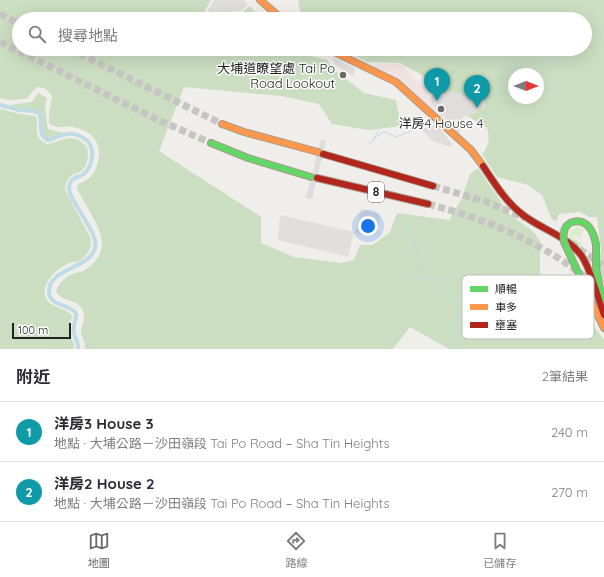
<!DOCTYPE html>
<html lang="zh-TW">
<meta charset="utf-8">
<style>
:root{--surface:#fff;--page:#f2f2f3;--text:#2b2b33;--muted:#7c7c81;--line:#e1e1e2;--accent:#6a6968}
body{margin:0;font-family:Quicksand,"Noto Sans TC",sans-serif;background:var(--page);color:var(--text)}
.compass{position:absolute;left:508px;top:68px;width:36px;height:36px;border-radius:50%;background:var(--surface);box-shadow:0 4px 16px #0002;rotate:90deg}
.scale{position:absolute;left:12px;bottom:10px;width:59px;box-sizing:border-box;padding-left:4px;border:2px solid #222;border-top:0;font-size:11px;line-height:14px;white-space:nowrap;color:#222;-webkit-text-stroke:3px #fff;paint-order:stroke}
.you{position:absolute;left:368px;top:226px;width:14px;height:14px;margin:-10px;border:3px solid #fff;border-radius:50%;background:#1a73e8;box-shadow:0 0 0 6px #1a73e833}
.badge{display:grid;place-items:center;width:26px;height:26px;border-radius:50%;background:var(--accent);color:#fff;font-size:13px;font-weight:700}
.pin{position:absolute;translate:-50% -33px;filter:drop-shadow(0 1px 2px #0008)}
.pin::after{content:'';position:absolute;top:21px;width:14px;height:12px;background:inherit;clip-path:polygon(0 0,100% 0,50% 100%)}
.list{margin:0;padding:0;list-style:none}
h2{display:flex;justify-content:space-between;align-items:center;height:52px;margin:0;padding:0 16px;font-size:17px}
h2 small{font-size:13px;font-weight:400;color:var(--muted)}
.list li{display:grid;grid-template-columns:26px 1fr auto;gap:12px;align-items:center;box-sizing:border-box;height:60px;padding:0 16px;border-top:1px solid var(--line)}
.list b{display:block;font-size:15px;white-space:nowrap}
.list p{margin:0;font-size:13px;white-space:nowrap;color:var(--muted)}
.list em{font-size:13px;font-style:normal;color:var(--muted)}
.icon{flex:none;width:22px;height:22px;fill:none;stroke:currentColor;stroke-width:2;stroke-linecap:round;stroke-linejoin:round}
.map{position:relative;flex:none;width:604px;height:349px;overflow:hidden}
.search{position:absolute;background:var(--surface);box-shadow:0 4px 16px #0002;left:12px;right:12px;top:12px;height:44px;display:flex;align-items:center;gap:10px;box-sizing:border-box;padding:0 14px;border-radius:22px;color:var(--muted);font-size:15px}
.sheet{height:172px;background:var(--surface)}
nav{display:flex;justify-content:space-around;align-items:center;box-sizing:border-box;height:56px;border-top:1px solid var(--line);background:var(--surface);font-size:11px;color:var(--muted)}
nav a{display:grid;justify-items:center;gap:2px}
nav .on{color:var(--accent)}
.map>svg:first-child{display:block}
.residential{fill:#dfdedc}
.commercial{fill:#f1e3e1}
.grass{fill:#ddeccb}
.forest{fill:#cbdec1;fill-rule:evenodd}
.parking{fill:#e0dfde}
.pier{fill:#dedddd}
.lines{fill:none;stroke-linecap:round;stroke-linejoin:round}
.stream{stroke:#bfdbe3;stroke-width:1}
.canal{stroke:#bfdbe3;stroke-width:4}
.highway-tunnel{stroke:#c7c5c3;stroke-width:7;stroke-dasharray:7 3.5;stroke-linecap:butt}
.fast-casing{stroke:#a79c86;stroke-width:8}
.slow-casing{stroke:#a79c86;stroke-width:8}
.jam-casing{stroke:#a79c86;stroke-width:8}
.fast{stroke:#63d668;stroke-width:6}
.slow{stroke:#ff974d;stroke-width:6}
.jam{stroke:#b3261e;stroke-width:6}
.fast-bridge-casing{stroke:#a79c86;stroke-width:8;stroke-linecap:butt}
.fast-bridge{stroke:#63d668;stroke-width:6}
.poi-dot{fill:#6a6968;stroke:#fff;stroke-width:1.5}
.labels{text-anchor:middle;stroke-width:3;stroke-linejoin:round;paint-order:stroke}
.shield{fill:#fff;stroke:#646464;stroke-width:1}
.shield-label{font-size:12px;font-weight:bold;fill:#222}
.poi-label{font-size:13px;fill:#222;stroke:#fff;text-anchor:end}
.key{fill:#fff;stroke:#bdbdbd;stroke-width:1}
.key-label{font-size:11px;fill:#222}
</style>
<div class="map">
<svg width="604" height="349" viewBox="0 0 604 349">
<rect width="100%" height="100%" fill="#f0eeeb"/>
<!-- residential -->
<g class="residential">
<path d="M214,0H243L248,5L240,11H233L223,19H208V11Z"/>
<path d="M453,91L470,98H480L485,102V107L480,110L464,116L460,123V131L458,133L437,112L429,98L435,94L444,95Z"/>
<path d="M437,125L452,144L451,147L433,141L421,129Z"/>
</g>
<!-- commercial -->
<path class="commercial" d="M400,64L421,84L437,114L404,84L367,65Z"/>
<!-- grass -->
<path class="grass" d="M577,226L580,227L584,230L580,238L574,235L573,238L580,242L586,251L569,238L570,231Z"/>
<!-- forest -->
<g class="forest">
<path d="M0,0H211L201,17L203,19H19V49H296L302,54L327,60L333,69L364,93L396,100L401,126L369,130L332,124L319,104L281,96L184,87L159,151L261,217V243L294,257L341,263L354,260L360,245H373L390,232L397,213L449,220L461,200L470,174L478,168L509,214L534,232L540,242V289L576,301L604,340V349H449L410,327L393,349H85C86,342 81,337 81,331C81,327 84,322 84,318C85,298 64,304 56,292C57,284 67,275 75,273C79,272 83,272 86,269C92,266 98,259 100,253C109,234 84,206 77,188L78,184C88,181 94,175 97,165C103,145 95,131 73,127C69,126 65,127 61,127C57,128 53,125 49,124V113L52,96L45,88L37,87L26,99L8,100L0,98Z"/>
<path d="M298,0H604V286L600,269L599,260L601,250L597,217H589L580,212L559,214L557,221L552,220L542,195L528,185L497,177L482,154C489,147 490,137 487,128L466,115L474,113L485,107V102L480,98H470L453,91L444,94H435L432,92L422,75L400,63L367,62L342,49H585V19H301ZM514,74H538V98H514Z"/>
<path d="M250,6L261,19H234Z"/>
<path d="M38,93L47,98L45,110L48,129L63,133L48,138L42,134V116L40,111L34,109H22L10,105L32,102Z"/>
<path d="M0,109L20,114L36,116C39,128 32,137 47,144C64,142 71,130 87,147C89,155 88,166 81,171C78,173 77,173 74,174C67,177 66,183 65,190L90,237C93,247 88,256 79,261C76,262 73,262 70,263C57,267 37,287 48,301C55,309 65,308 72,315L69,331L74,345L73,349H0Z"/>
</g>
<!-- parking -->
<g class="parking">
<path d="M332,57L355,69L353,76L335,65Z"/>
<path d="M361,209L380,214L377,234L371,236L361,235L355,233Z"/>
<path d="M280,215L354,232L348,257L278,240Z"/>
</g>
<!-- pier -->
<path class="pier" d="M321,140L326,141L312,199L306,198Z"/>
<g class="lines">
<!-- stream -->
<g class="stream">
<path d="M541,19L548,12"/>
<path d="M530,74L542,62L557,58L568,49"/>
<path d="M513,83C511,67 517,70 521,58C523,54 523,52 525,49"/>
<path d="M485,102L491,96L503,90L514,82"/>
<path d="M373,140L379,130L385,125"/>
<path d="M370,144L371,141L383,132L388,133L396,137L414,130"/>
<path d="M589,217L604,198"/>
<path d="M406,223L421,263L418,276L420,279H438L445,285L452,296L459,314L449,349"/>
</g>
<!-- canal -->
<path class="canal" d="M0,105L20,110L33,111L39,113C43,122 37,135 48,140C54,139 61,134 68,134C74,133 80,136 85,139C96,146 93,166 84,174C80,177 74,177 71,181C69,184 69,187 69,190C72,205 99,233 95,248C90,269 48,268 49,292C49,306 69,304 76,313C77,320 72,326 74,333C75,339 79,342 78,349"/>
<!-- highway-tunnel -->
<g class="highway-tunnel">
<path d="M0,14L19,24"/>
<path d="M0,42L156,119L211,143"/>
<path d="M70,49L222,124"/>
<path d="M433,186L484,201L525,218"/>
<path d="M428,204C496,222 550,246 604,292"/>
<path d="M571,243L604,267"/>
</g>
<!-- fast casing -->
<g class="fast-casing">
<g id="fast">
<path d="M211,143L248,158L311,177"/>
<path d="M596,245V268L603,304"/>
</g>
</g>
<!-- slow casing -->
<g class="slow-casing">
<g id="slow">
<path d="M260,0L282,19"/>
<path d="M328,49L396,82L471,150L483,166"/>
<path d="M222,124L244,132L318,152"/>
<path d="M588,294L604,328"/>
</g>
</g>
<!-- jam casing -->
<g class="jam-casing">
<g id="jam">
<path d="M323,154L433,186"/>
<path d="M483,166C495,184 506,202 523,215C541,229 567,236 581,255C591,269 598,298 604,315"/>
<path d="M317,178L428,204"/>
</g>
</g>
<!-- fast -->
<use href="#fast" class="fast"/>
<!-- slow -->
<use href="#slow" class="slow"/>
<!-- jam -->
<use href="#jam" class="jam"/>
<!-- fast-bridge casing -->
<g class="fast-bridge-casing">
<path id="fast-bridge" d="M588,294L564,242C564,239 563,235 564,232C566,220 581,218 589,227C593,232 595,239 596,245"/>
</g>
<!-- fast-bridge -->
<use href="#fast-bridge" class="fast-bridge"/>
</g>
<!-- markers -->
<g class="poi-dot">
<circle cx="343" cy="75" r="4"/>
<circle cx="441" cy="109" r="4"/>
</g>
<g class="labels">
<!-- shield labels -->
<rect class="shield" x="368" y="182" width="16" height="20" rx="3"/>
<g class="shield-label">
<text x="376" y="196">8</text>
</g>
<!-- poi labels -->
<g class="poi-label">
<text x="335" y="73">大埔道瞭望處 Tai Po<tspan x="335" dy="15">Road Lookout</tspan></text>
<text x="441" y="128" text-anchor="middle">洋房4 House 4</text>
</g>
</g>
<!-- legend -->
<rect x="462" y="275" width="132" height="64" rx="6" class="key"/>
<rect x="470" y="286" width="18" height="6" fill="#63d668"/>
<rect x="470" y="304" width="18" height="6" fill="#ff974d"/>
<rect x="470" y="322" width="18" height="6" fill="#b3261e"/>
<g class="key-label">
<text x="495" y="293">順暢</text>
<text x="495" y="311">車多</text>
<text x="495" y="329">壅塞</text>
</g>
</svg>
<svg class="compass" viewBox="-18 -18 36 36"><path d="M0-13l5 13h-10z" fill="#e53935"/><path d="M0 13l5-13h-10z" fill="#7c7c81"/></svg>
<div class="scale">100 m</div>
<div class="you"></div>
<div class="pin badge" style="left:437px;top:101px;background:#0f9aa8">1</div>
<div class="pin badge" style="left:477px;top:108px;background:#0f9aa8">2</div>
<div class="search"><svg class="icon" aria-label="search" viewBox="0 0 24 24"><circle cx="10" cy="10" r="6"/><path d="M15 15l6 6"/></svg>搜尋地點</div>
</div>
<section class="sheet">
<h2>附近<small>2筆結果</small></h2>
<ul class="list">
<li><span class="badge" style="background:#0f9aa8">1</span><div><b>洋房3 House 3</b><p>地點 · 大埔公路－沙田嶺段 Tai Po Road – Sha Tin Heights</p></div><em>240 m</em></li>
<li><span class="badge" style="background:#0f9aa8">2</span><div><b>洋房2 House 2</b><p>地點 · 大埔公路－沙田嶺段 Tai Po Road – Sha Tin Heights</p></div><em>270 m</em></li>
</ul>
</section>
<nav>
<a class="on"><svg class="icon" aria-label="map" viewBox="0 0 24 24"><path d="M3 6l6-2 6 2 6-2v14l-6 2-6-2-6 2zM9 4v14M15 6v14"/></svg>地圖</a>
<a><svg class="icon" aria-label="directions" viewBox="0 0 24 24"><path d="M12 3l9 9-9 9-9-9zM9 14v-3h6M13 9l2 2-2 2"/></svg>路線</a>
<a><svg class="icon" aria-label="saved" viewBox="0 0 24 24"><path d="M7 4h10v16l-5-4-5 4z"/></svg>已儲存</a>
</nav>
